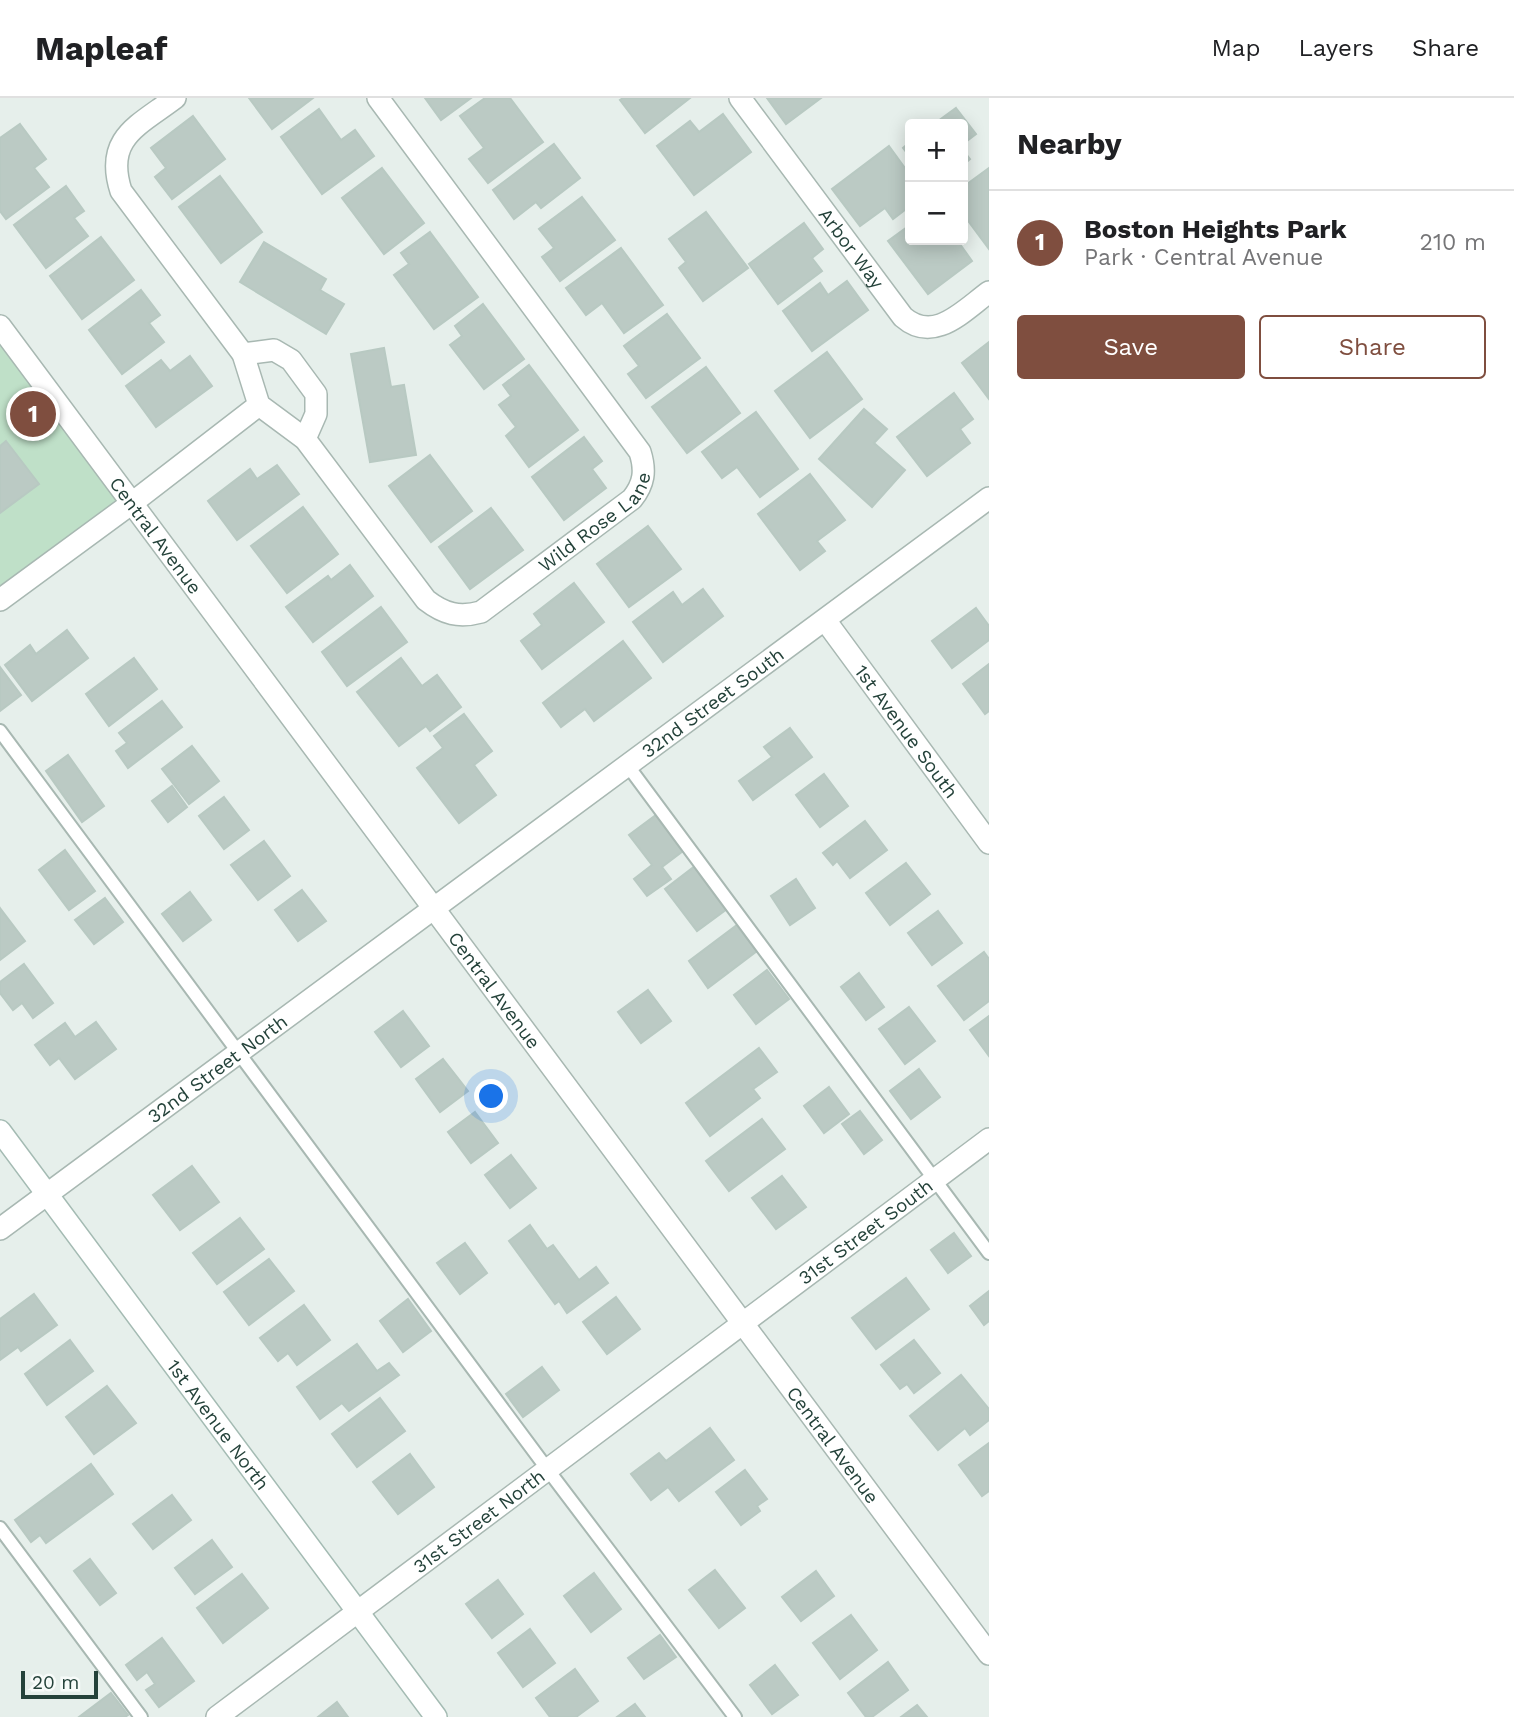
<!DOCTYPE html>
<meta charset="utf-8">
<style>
:root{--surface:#fff;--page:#f2f2f2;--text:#202124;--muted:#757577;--line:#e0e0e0;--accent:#7f4e3f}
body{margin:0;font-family:"Work Sans",sans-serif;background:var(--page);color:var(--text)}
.controls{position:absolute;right:21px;top:21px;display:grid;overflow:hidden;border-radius:7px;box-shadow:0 4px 18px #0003}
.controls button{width:63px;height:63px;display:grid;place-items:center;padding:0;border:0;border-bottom:2px solid var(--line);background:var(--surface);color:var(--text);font:35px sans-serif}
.scale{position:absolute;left:21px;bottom:18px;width:77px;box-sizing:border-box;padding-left:7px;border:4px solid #24423a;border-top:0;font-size:19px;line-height:24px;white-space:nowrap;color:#24423a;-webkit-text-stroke:5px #f7fbf9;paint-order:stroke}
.you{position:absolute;left:492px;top:999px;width:24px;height:24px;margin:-18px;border:5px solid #fff;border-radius:50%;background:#1a73e8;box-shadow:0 0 0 10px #1a73e833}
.badge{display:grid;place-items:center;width:46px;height:46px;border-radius:50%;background:var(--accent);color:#fff;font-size:23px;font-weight:700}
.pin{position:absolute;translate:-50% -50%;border:4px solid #fff;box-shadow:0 2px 7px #0006}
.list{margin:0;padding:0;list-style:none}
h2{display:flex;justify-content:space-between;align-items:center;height:91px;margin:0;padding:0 28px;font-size:30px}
h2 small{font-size:23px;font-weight:400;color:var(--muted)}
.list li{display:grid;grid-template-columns:46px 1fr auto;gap:21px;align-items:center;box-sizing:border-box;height:105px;padding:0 28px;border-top:2px solid var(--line)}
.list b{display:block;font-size:26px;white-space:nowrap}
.list p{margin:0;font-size:23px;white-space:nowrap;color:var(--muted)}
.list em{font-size:23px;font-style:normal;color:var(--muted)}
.actions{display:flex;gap:14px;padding:21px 28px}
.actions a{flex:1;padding:16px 0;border:2px solid var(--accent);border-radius:7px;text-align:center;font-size:24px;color:var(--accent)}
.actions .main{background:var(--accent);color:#fff}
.map{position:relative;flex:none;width:989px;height:1619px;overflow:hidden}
header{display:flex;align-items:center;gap:42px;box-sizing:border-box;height:98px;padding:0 35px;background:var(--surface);border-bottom:2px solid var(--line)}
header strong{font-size:33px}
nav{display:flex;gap:38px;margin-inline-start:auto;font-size:24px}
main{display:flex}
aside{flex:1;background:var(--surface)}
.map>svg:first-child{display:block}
.green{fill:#bfe0c8}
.building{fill:#bbcac4;stroke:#b8c9c2;stroke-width:2}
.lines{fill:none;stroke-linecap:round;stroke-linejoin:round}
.service-casing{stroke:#a8b8b2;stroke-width:16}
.minor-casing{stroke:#a8b8b2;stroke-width:24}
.tertiary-casing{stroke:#a8b8b2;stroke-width:24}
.secondary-casing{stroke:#a4bbb3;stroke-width:24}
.service{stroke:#fff;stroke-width:12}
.minor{stroke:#fff;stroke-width:21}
.tertiary{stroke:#fff;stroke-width:21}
.secondary{stroke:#fff;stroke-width:21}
.labels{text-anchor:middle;stroke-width:5;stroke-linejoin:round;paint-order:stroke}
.street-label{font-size:19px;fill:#24423a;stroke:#f7fbf9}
</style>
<header>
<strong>Mapleaf</strong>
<nav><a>Map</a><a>Layers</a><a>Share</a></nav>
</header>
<main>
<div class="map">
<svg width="989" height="1619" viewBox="0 0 989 1619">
<rect width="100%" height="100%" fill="#e6efeb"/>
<!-- green -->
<path class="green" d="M0,228L132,405L0,502Z"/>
<!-- building -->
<g class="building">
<path d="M249,0H313L272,31Z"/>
<path d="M425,0H471L441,22Z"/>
<path d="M485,0H510L543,44L488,85L469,61L484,50L460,18Z"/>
<path d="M623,0H690L645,35L620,2Z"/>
<path d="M767,0H821L786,26Z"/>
<path d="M956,10L976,36L963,46V26H934Z"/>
<path d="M319,11L341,42L355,32L374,58L322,96L281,39Z"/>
<path d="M723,16L751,54L694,97L657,48L690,23L699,34Z"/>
<path d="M193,18L225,61L172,101L155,79L166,70L151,50Z"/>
<path d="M20,26L46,61L34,70L49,89L6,121L0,113V40Z"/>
<path d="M910,44V59L903,50Z"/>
<path d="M554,46L580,80L541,110L536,104L514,121L493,92Z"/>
<path d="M889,48L910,77V108L893,121L885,110L860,128L832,91Z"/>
<path d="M963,52L970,61L963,67Z"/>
<path d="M382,70L424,125L384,156L342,100Z"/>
<path d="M989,70V151L963,116V89Z"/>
<path d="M220,78L262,134L221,165L179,109Z"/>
<path d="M66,88L84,113L74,120L88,138L46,170L14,127Z"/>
<path d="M582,99L615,142L560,183L542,159L554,150L539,131Z"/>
<path d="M706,114L748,170L703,203L679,170L686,164L669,141Z"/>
<path d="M804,125L823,151L812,160L822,173L778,206L749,166Z"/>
<path d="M910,127V142H957L972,163L928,196L888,143Z"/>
<path d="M430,134L478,199L434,231L394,177L409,166L401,155Z"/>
<path d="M101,139L134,182L82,221L50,178Z"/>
<path d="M264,144L326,181L320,192L344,206L326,236L240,184Z"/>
<path d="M621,150L663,207L624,235L602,205L586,217L566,190Z"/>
<path d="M847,183L868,212L812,253L783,213L820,185L828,197Z"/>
<path d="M141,192L160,217L149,225L164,244L122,276L89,232Z"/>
<path d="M483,206L524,261L484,291L450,247L462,238L455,228Z"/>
<path d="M667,216L700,260L646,300L628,276L639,268L624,248Z"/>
<path d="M989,244V301L962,265Z"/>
<path d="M384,250L391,289L404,287L416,357L370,364L351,256Z"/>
<path d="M827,254L862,301L810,340L775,293Z"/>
<path d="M190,258L212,288L156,329L126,288L161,262L170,273Z"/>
<path d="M529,267L578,332L529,369L506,338L516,329L499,307L511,298L503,287Z"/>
<path d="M706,269L740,315L687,355L652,309Z"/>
<path d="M954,295L973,321L960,331L970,345L927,378L897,339Z"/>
<path d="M864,311L887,331L874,345L905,372L872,409L819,361Z"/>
<path d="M756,314L798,371L760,399L737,369L722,380L702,354Z"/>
<path d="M584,339L602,363L592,371L606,390L564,422L532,379Z"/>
<path d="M6,343L39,386L0,415V348Z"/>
<path d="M430,357L472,413L431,444L389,388Z"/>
<path d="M277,367L299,396L237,442L208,403L250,371L257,381Z"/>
<path d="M810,376L845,422L817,443L825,453L800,472L758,416Z"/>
<path d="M303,409L338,456L287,495L251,448Z"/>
<path d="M491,410L523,452L470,491L439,449Z"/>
<path d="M648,428L681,471L629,509L597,466Z"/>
<path d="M350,467L373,498L313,544L286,509L328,478L331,482Z"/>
<path d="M574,485L604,524L542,571L521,543L542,527L534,516Z"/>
<path d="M703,491L723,518L663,564L633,524L673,494L682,507Z"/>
<path d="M381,509L407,544L347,588L322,554Z"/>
<path d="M976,510L989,528V542L952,570L932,543Z"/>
<path d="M67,532L88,560L32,603L5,567L30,547L36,556Z"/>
<path d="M623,543L651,580L594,623L585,611L561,629L543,605Z"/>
<path d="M134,560L157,591L109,628L86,596Z"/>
<path d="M401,560L422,588L437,577L461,609L430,633L426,628L399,648L357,594Z"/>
<path d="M989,566V613L985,616L963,586Z"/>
<path d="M0,569L21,597L0,613Z"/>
<path d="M162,603L182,629L128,670L116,653L127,645L119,635Z"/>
<path d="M464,616L492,653L474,667L496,697L459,725L417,670L443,650L434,638Z"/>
<path d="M790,630L812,659L753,702L739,683L772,659L764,649Z"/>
<path d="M192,648L219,683L189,706L162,671Z"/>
<path d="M68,657L104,708L82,724L46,673Z"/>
<path d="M824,676L848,708L820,729L796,697Z"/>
<path d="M172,688L187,709L168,724L152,703Z"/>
<path d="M224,699L249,732L224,751L199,718Z"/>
<path d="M656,717L683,753L662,769L671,781L647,798L634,781L652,767L629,737Z"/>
<path d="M865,723L887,752L850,780L837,763L833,767L823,755Z"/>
<path d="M264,743L290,778L258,802L231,767Z"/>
<path d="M65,752L95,793L69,812L39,772Z"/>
<path d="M906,765L930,796L890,827L866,795Z"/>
<path d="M695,768L727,811L697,833L665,791Z"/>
<path d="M796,781L815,810L790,827L771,798Z"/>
<path d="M302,792L326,823L298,843L275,812Z"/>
<path d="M190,794L211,822L183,843L162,816Z"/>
<path d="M105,800L123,824L94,846L75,822Z"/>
<path d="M0,810L25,843L0,862Z"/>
<path d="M938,813L962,845L932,867L908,835Z"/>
<path d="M737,827L757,853L708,890L689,863Z"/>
<path d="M984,854L989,861V903L964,922L938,888Z"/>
<path d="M24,866L53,905L33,920L22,905L13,912L0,895V884Z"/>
<path d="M767,872L789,901L756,926L734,897Z"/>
<path d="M859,875L884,909L866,922L841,889Z"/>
<path d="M648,892L671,923L641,945L618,914Z"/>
<path d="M909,909L935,943L905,966L879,931Z"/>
<path d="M403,913L429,948L401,969L375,934Z"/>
<path d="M989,918V958L970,932Z"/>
<path d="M96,924L116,951L75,981L59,960L50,967L35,947L65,925L75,939Z"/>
<path d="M759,950L777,974L753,991L760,1000L710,1038L686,1005Z"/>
<path d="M443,961L468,993L440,1014L416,981Z"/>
<path d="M919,971L940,999L911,1021L890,993Z"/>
<path d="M829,989L849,1016L824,1035L804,1008Z"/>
<path d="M860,1013L882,1042L864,1056L842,1026Z"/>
<path d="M475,1014L498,1045L471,1065L448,1034Z"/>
<path d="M762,1021L785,1051L729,1093L706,1063Z"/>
<path d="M511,1057L536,1090L510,1110L485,1077Z"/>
<path d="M192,1068L219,1104L180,1132L153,1097Z"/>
<path d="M782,1078L806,1109L776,1131L752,1100Z"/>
<path d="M240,1120L264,1151L217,1186L193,1155Z"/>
<path d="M530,1127L547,1151L553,1147L579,1182L596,1169L608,1185L567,1215L559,1203L555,1206L509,1143Z"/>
<path d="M954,1135L971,1158L948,1175L931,1152Z"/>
<path d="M465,1145L487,1175L460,1196L437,1165Z"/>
<path d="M269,1161L294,1193L249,1227L224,1194Z"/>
<path d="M906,1180L929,1211L876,1251L852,1220Z"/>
<path d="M989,1193V1223L984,1227L970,1208Z"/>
<path d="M34,1196L57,1227L21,1253L18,1249L0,1262V1221Z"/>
<path d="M616,1199L640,1231L607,1256L583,1224Z"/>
<path d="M408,1201L431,1233L403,1254L380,1223Z"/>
<path d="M304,1207L330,1242L297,1267L288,1255L278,1263L260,1240Z"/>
<path d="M70,1242L93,1273L47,1307L25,1276Z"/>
<path d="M914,1242L940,1275L914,1295L907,1286L900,1291L881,1267Z"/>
<path d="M357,1246L377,1273L389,1265L399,1277L349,1313L342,1305L320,1321L297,1289Z"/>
<path d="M542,1269L559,1292L523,1319L506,1296Z"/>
<path d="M961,1277L989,1311V1322L970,1337L965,1330L938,1352L910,1318Z"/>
<path d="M107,1288L136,1325L94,1356L66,1319Z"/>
<path d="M380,1300L405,1333L357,1369L332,1336Z"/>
<path d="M710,1330L734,1362L679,1403L668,1389L651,1402L631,1376L659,1355L666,1363Z"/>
<path d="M989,1345V1393L982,1398L959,1367Z"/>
<path d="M410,1356L434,1389L398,1416L373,1384Z"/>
<path d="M91,1366L113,1396L46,1445L40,1437L31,1444L15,1422Z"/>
<path d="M745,1372L767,1401L757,1408L760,1413L741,1427L716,1394Z"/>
<path d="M172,1397L191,1422L153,1451L133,1426Z"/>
<path d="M212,1442L232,1469L195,1496L175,1470Z"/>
<path d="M90,1461L116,1495L100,1507L74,1473Z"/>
<path d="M715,1472L745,1510L719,1530L689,1492Z"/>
<path d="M816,1473L834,1498L801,1523L782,1499Z"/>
<path d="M594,1475L621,1511L591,1534L564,1498Z"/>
<path d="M242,1476L268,1510L223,1545L197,1510Z"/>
<path d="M498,1482L523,1516L492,1540L466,1506Z"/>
<path d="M851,1517L877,1552L840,1581L813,1545Z"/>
<path d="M530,1531L555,1565L523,1589L498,1555Z"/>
<path d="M660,1537L676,1559L644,1581L628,1560Z"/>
<path d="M162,1540L194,1583L159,1609L146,1592L155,1586L147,1574L137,1582L126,1567Z"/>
<path d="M888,1564L908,1592L872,1619H866L848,1595Z"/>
<path d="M775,1567L798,1597L772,1616L750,1587Z"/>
<path d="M575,1571L598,1603L576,1619H550L536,1600Z"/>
<path d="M111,1595L128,1617L125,1619H79Z"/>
<path d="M337,1604L348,1619H318Z"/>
<path d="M635,1606L645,1619H617Z"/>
<path d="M917,1607L927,1619H901Z"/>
</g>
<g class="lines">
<!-- service casing -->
<g class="service-casing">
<g id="service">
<path d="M0,633L548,1372L735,1619"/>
<path d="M628,668L989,1155"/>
<path d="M0,1430L141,1619"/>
</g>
</g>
<!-- minor casing -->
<g class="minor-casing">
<g id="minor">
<path id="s1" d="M175,0C138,28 104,40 121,93L243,256L259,307L305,341L426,502C444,516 459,520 481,514L632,401C644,386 646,373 640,354L378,0"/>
<path id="s2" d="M740,0L903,219C934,246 963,213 989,194"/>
<path d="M243,256L274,252L291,262L316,296V316L305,341"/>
<path d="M0,502L132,405L259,307"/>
<path id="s3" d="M825,522L989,745"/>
<path id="s4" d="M0,1131L989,400"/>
<path id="s5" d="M217,1619L989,1041"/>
</g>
</g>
<!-- tertiary casing -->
<g class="tertiary-casing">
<g id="tertiary">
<path id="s6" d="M0,228L989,1556"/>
</g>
</g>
<!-- secondary casing -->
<g class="secondary-casing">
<g id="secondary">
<path id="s7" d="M0,1033L436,1619"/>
</g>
</g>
<!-- service -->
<use href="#service" class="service"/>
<!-- minor -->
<use href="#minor" class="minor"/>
<!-- tertiary -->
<use href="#tertiary" class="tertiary"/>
<!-- secondary -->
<use href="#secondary" class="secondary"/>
</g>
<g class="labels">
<!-- street labels -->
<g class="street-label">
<text dy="7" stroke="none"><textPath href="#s2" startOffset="187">Arbor Way</textPath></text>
<text dy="7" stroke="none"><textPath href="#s1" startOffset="840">Wild Rose Lane</textPath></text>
<text dy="7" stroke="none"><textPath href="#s6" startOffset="261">Central Avenue</textPath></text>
<text dy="7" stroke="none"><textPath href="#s4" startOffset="886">32nd Street South</textPath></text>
<text dy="7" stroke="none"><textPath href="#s3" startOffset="138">1st Avenue South</textPath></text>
<text dy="7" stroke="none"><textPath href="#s6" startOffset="828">Central Avenue</textPath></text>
<text dy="7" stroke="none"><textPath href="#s4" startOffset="270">32nd Street North</textPath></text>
<text dy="7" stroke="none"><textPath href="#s5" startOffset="810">31st Street South</textPath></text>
<text dy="7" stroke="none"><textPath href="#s7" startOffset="366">1st Avenue North</textPath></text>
<text dy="7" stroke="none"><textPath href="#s6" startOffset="1395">Central Avenue</textPath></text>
<text dy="7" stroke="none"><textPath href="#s5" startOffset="327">31st Street North</textPath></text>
</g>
</g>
</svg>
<div class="controls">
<button>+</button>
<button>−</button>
</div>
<div class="scale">20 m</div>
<div class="you"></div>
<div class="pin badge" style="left:33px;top:316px">1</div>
</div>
<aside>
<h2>Nearby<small></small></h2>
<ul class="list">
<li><span class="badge">1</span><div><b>Boston Heights Park</b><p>Park · Central Avenue</p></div><em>210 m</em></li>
</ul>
<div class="actions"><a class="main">Save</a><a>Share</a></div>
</aside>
</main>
